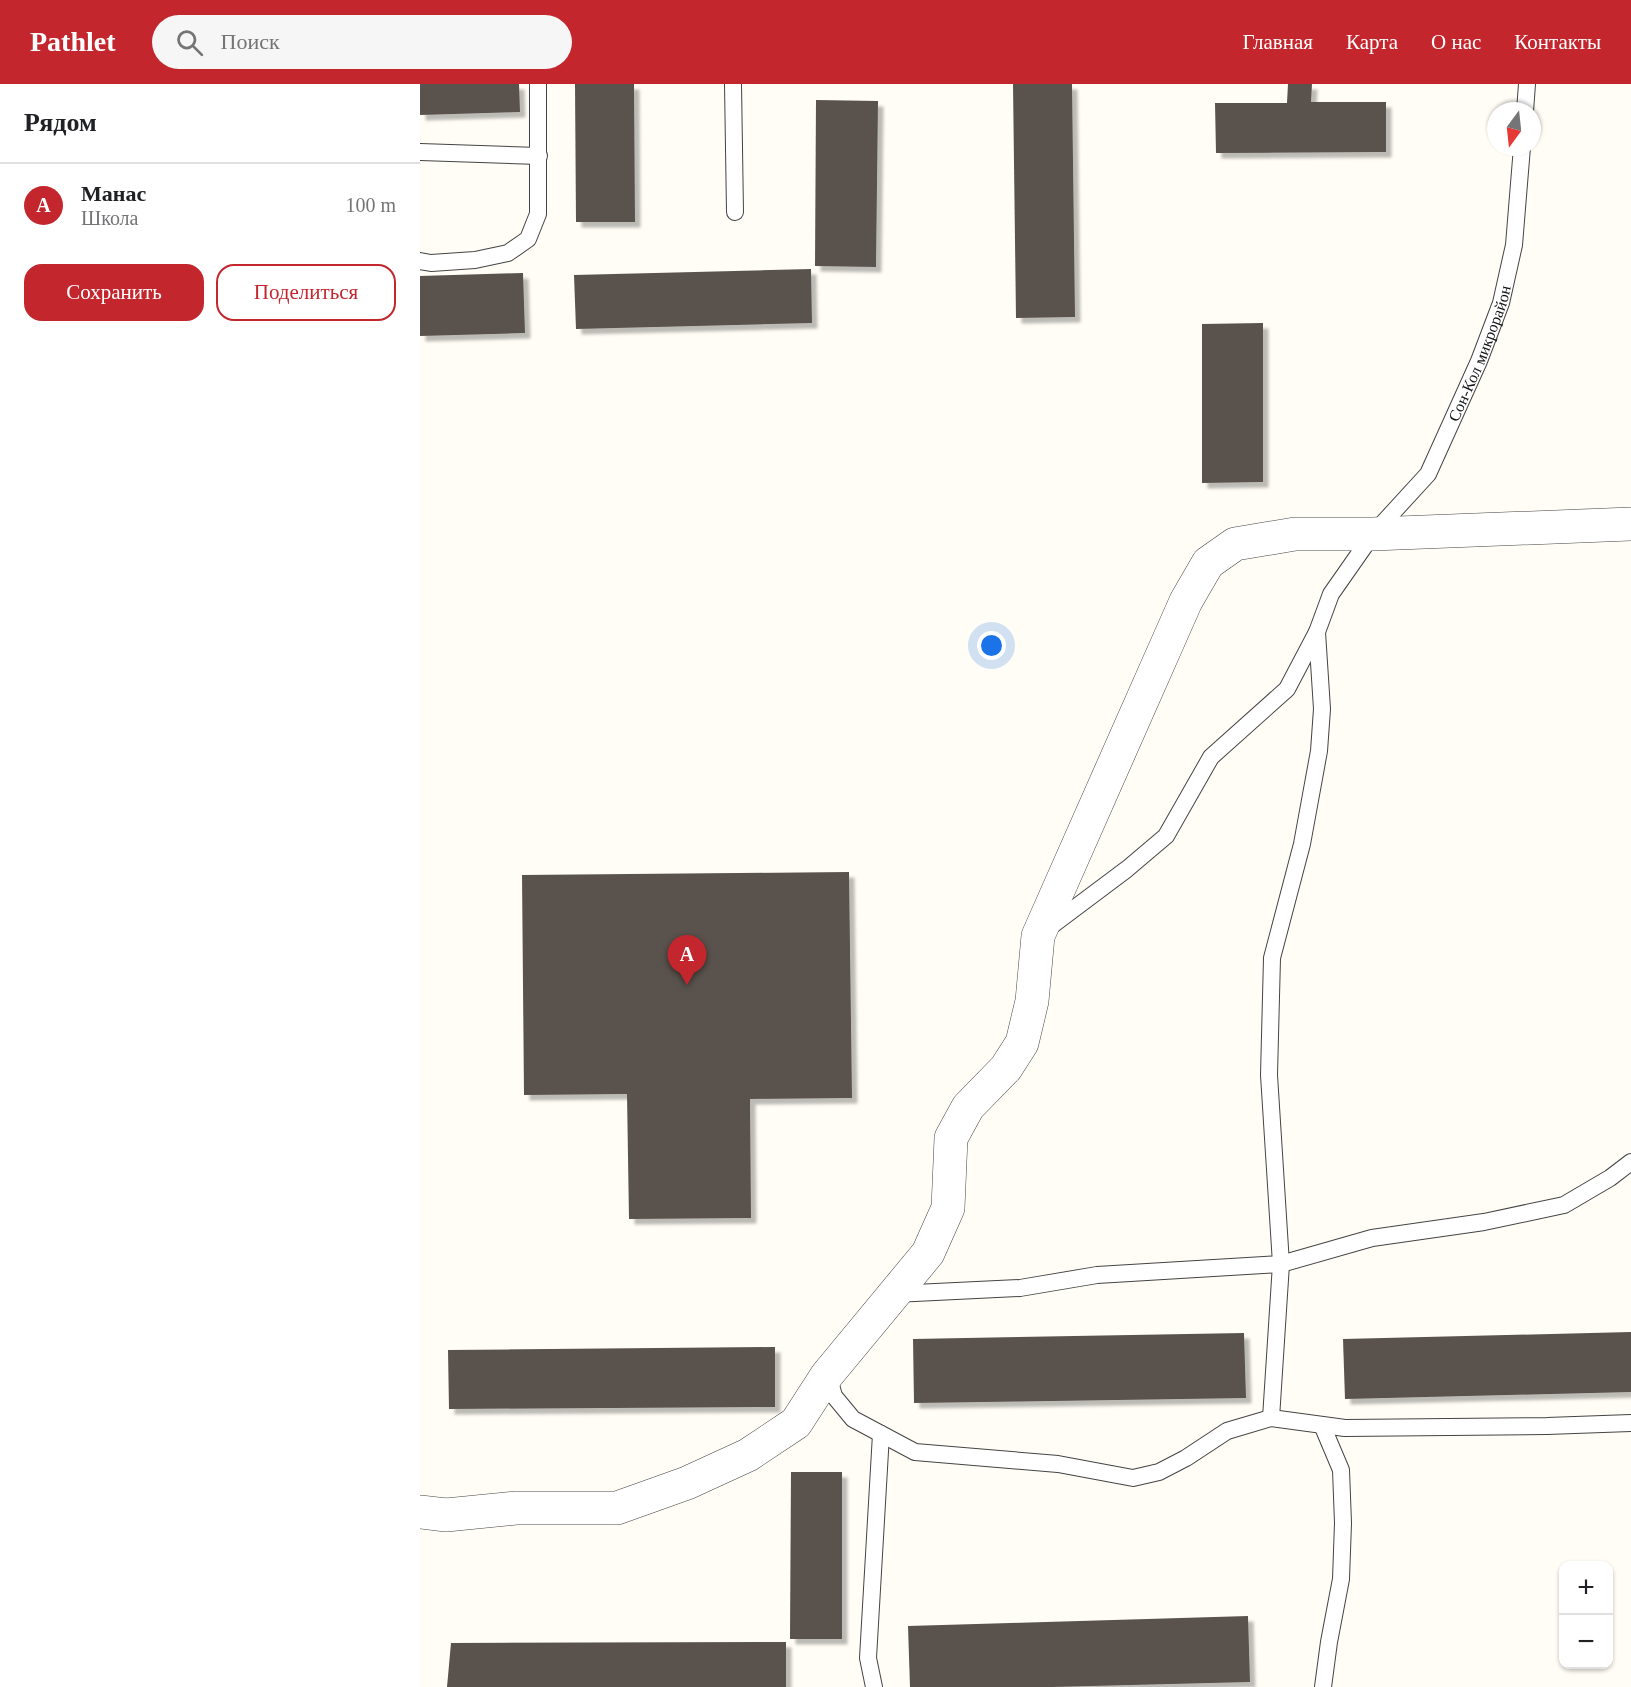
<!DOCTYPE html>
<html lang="ru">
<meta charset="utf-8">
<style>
:root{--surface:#fff;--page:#f6f6f6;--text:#202124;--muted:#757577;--line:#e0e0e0;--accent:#c4262e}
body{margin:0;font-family:"Times New Roman",serif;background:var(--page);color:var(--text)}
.controls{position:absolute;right:18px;bottom:18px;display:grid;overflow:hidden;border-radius:12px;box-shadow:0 2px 4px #0004}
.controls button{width:54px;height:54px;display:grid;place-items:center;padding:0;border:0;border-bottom:2px solid var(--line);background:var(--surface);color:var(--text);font:30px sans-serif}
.compass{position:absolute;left:1067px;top:18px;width:54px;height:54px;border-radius:50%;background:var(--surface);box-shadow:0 2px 4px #0004;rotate:195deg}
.you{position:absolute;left:572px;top:562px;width:21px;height:21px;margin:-15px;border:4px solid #fff;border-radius:50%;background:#1a73e8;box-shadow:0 0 0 9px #1a73e833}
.badge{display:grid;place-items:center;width:39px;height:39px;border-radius:50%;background:var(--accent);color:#fff;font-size:20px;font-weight:700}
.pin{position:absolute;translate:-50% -50px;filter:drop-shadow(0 2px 3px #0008)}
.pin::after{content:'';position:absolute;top:32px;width:21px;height:18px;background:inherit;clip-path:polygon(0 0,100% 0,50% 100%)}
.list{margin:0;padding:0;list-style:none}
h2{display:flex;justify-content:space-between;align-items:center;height:78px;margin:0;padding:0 24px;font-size:26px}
h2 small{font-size:20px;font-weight:400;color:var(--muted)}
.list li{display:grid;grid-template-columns:39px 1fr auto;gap:18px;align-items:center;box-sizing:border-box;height:84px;padding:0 24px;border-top:2px solid var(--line)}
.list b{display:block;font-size:22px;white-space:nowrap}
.list p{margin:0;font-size:20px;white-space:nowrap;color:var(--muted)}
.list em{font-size:20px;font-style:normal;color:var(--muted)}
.actions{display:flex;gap:12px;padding:18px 24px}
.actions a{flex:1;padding:14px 0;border:2px solid var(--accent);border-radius:18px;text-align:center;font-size:21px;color:var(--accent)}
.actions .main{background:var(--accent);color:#fff}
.icon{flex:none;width:33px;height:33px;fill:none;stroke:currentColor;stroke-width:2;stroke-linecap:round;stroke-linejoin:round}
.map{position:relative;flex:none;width:1211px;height:1603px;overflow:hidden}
header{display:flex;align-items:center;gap:36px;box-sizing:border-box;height:84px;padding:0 30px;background:var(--accent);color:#fff}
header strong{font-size:28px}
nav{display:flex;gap:33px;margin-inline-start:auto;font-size:21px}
.search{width:420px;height:54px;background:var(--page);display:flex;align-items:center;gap:15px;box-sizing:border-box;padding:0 21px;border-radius:33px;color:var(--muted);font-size:22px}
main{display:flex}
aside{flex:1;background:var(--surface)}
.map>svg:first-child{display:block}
.building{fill:#5a524d;filter:url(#shadow)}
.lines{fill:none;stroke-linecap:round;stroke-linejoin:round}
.service-casing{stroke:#444;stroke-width:18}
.minor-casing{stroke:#444;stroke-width:34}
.service{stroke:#fff;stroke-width:16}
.minor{stroke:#fff;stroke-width:33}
.labels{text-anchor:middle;stroke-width:6;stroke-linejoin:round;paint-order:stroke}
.street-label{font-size:16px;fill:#111;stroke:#fff}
</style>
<header>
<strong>Pathlet</strong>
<div class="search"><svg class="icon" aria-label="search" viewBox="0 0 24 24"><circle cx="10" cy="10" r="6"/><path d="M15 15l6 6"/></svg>Поиск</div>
<nav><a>Главная</a><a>Карта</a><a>О нас</a><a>Контакты</a></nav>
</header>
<main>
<aside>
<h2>Рядом<small></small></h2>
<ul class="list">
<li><span class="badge">A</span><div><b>Манас</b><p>Школа</p></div><em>100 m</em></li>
</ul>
<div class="actions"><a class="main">Сохранить</a><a>Поделиться</a></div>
</aside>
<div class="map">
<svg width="1211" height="1603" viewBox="0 0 1211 1603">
<defs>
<filter id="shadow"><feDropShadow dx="5.5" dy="5.5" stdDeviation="1.5" flood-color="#0004"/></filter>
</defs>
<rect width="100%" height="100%" fill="#fffdf5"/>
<!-- building -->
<g class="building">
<path d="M0,0H99L100,28L0,31Z"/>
<path d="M155,0H214L215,138H156Z"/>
<path d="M593,0H652L655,233L596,234Z"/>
<path d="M868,0H892L891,18H966V68L796,69L795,19H867Z"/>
<path d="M396,16L458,17L456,183L395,182Z"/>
<path d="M391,185L392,239L156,245L154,191Z"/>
<path d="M103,189L105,249L0,252V192Z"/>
<path d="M843,239V398L782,399V240Z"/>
<path d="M429,788L432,1014L330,1015L331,1134L209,1135L207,1010L104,1011L102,791Z"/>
<path d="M1211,1248V1308L925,1315L923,1255Z"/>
<path d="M824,1249L826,1314L494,1319L493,1255Z"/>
<path d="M355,1263V1323L29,1325L28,1266Z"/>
<path d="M371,1388H422V1555H370Z"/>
<path d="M828,1532L830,1598L631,1603H490L488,1542Z"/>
<path d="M366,1558V1603H27L31,1559Z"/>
</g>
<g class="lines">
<!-- service casing -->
<g class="service-casing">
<g id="service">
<path d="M313,0L315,128"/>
<path d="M1105,27L1107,0"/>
<path d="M0,68L119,72"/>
<path d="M0,177L11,179L55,176L88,169L108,155L118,130V0"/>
<path id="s1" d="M627,845L707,785L746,752L791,673L867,605L897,548L911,510L953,450L1008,390L1059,277L1081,219L1094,161L1102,63"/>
<path d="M474,1210L600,1204L677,1191L861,1180L952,1154L1064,1138L1144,1121L1190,1094L1211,1078"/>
<path d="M408,1291L414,1312L433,1335L495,1368L638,1380L713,1394L739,1388L766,1374L807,1347L851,1334L925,1344L1127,1342L1211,1339"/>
<path d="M851,1334L861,1180L849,991L852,874L882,760L899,667L902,625L897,548"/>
<path d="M902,1341L921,1386L923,1439L921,1495L909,1558L903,1603"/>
<path d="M454,1603L448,1574L461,1350"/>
</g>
</g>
<!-- minor casing -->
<g class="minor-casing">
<path id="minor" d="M0,1428L26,1431L96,1424H197L267,1399L328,1371L376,1339L407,1291L508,1169L528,1124L531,1054L548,1023L586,984L602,959L612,917L618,852L766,517L788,479L815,460L875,450H953L1211,440"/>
</g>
<!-- service -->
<use href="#service" class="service"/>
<!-- minor -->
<use href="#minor" class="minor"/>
</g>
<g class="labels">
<!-- street labels -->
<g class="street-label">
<text dy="6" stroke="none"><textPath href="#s1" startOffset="735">Сон-Кол микрорайон</textPath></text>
</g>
</g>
</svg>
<div class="controls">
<button>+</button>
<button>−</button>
</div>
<svg class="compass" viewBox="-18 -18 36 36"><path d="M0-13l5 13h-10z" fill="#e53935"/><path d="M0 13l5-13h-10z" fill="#757577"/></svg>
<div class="you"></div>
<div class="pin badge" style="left:267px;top:901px">A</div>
</div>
</main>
